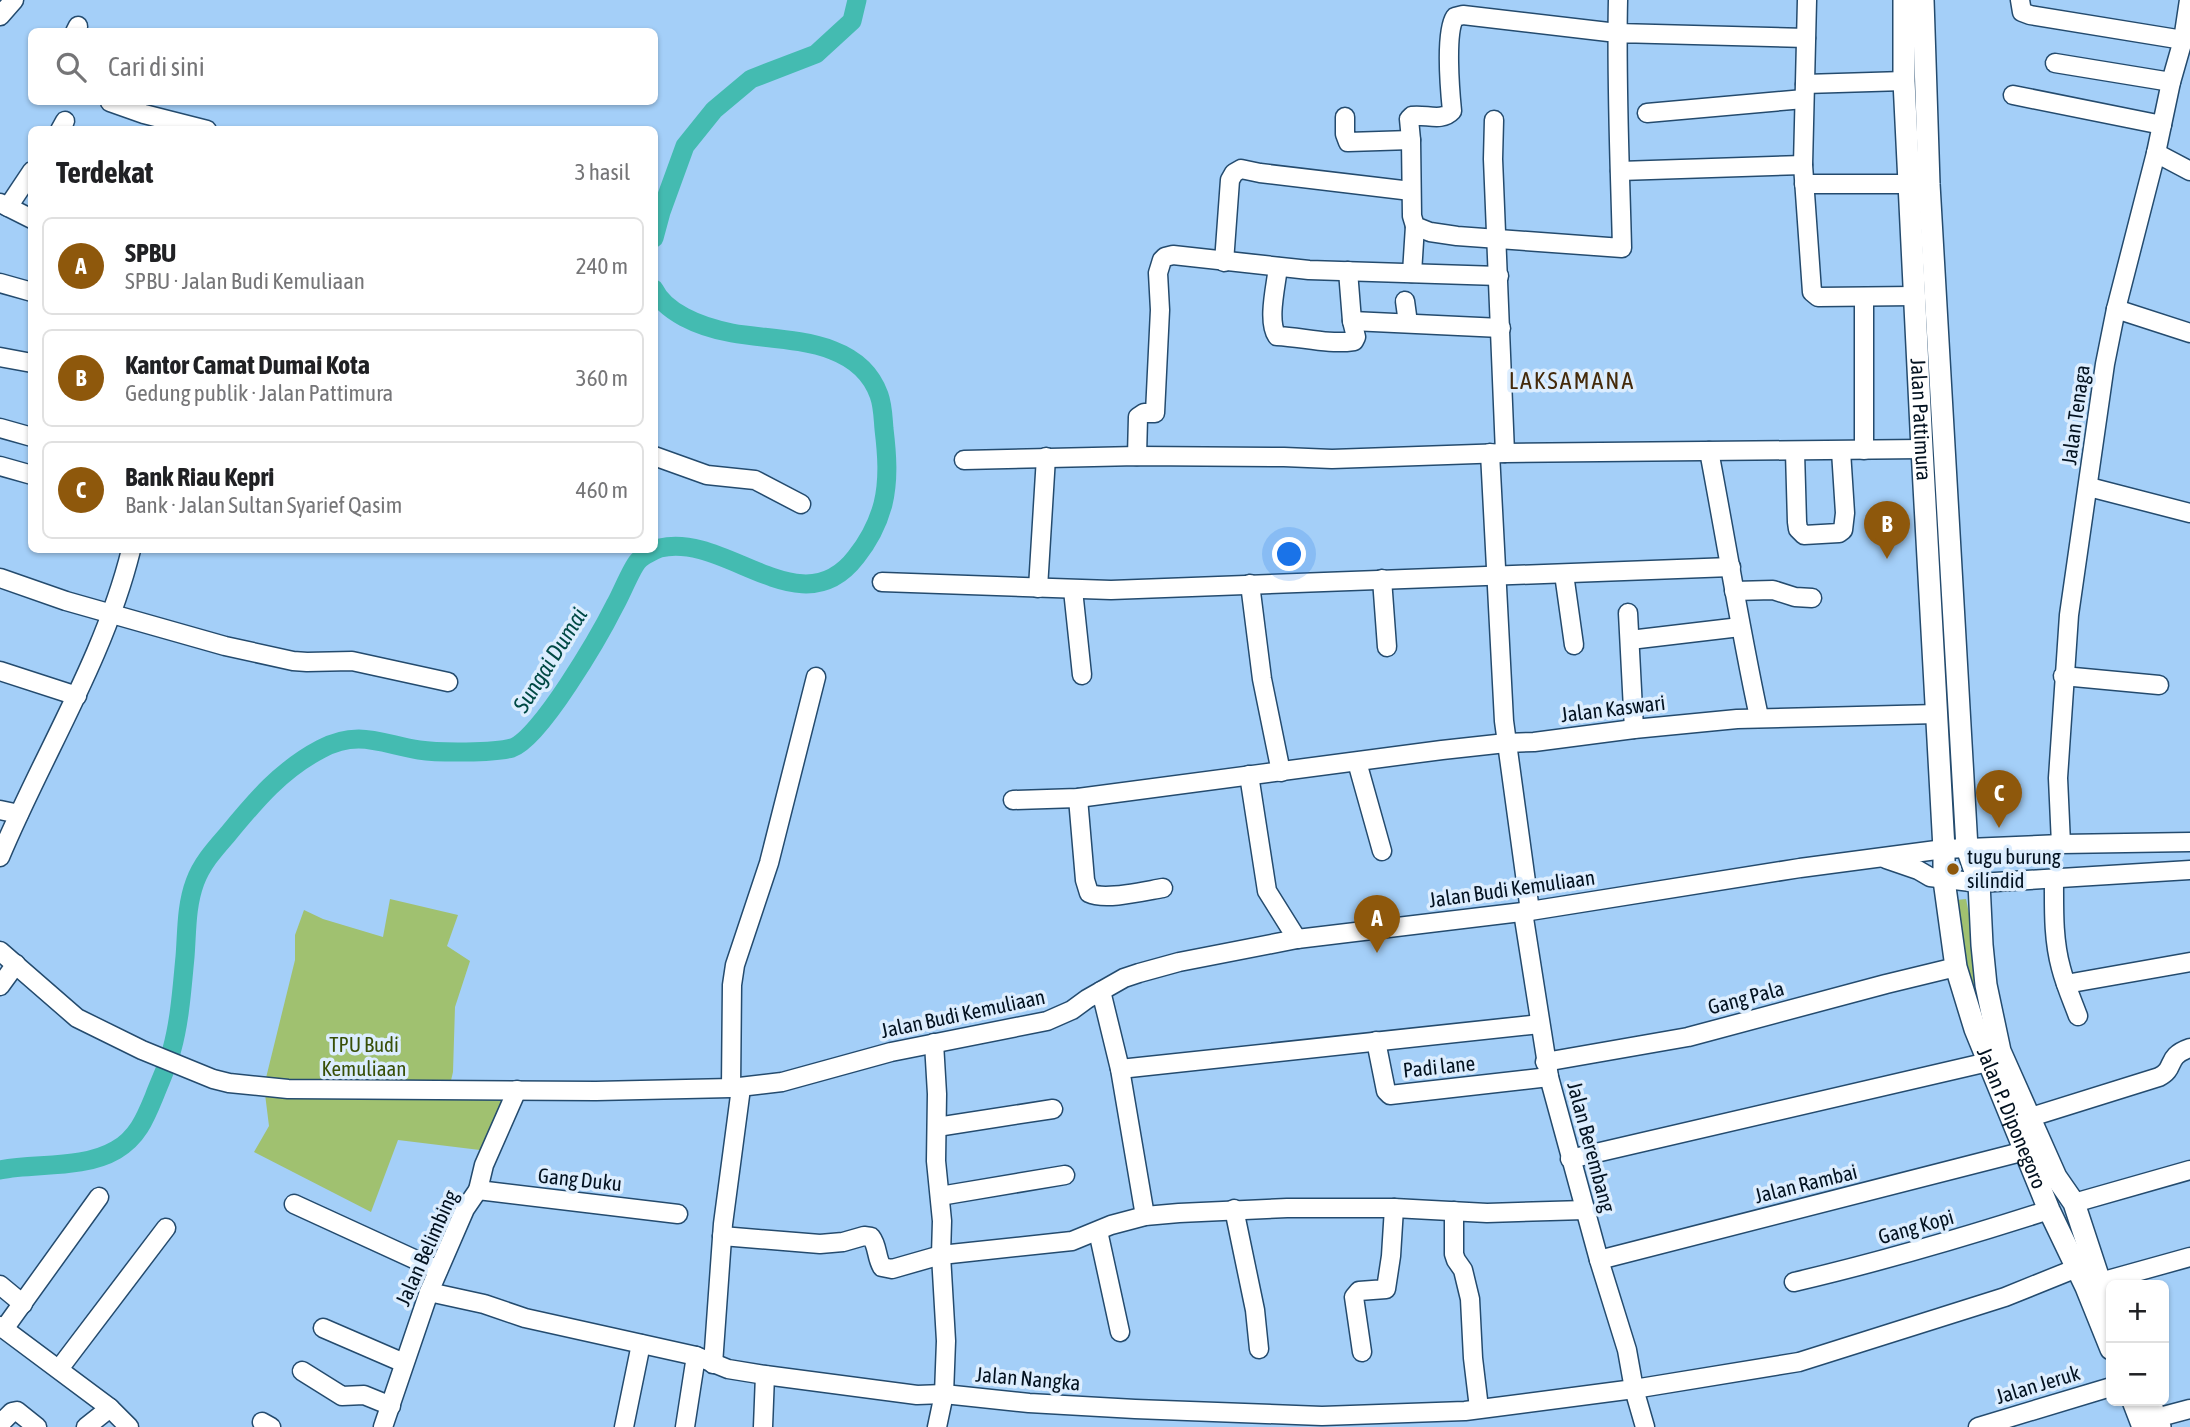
<!DOCTYPE html>
<html lang="id">
<meta charset="utf-8">
<style>
:root{--surface:#fff;--page:#f6f6f6;--text:#202124;--muted:#757577;--line:#e0e0e0;--accent:#8e580c}
body{margin:0;font-family:"Asap Condensed",sans-serif;background:var(--page);color:var(--text)}
.controls{position:absolute;right:21px;bottom:21px;display:grid;overflow:hidden;border-radius:10px;box-shadow:0 2px 5px #0004}
.controls button{width:63px;height:63px;display:grid;place-items:center;padding:0;border:0;border-bottom:2px solid var(--line);background:var(--surface);color:var(--text);font:35px sans-serif}
.you{position:absolute;left:1290px;top:555px;width:24px;height:24px;margin:-18px;border:5px solid #fff;border-radius:50%;background:#1a73e8;box-shadow:0 0 0 10px #1a73e833}
.badge{display:grid;place-items:center;width:46px;height:46px;border-radius:50%;background:var(--accent);color:#fff;font-size:23px;font-weight:700}
.pin{position:absolute;translate:-50% -58px;filter:drop-shadow(0 2px 4px #0008)}
.pin::after{content:'';position:absolute;top:37px;width:24px;height:21px;background:inherit;clip-path:polygon(0 0,100% 0,50% 100%)}
.list{margin:0;padding:0;list-style:none}
h2{display:flex;justify-content:space-between;align-items:center;height:91px;margin:0;padding:0 28px;font-size:30px}
h2 small{font-size:23px;font-weight:400;color:var(--muted)}
.list li{display:grid;grid-template-columns:46px 1fr auto;gap:21px;align-items:center;box-sizing:border-box;height:98px;margin:0 14px 14px;padding:0 14px;border:2px solid var(--line);border-radius:10px}
.list b{display:block;font-size:26px;white-space:nowrap}
.list p{margin:0;font-size:23px;white-space:nowrap;color:var(--muted)}
.list em{font-size:23px;font-style:normal;color:var(--muted)}
.icon{flex:none;width:38px;height:38px;fill:none;stroke:currentColor;stroke-width:2;stroke-linecap:round;stroke-linejoin:round}
.map{position:relative;flex:none;width:2190px;height:1427px;overflow:hidden}
.search{position:absolute;background:var(--surface);box-shadow:0 2px 5px #0004;left:28px;top:28px;width:630px;height:77px;display:flex;align-items:center;gap:18px;box-sizing:border-box;padding:0 24px;border-radius:10px;color:var(--muted);font-size:26px}
.panel{position:absolute;background:var(--surface);box-shadow:0 2px 5px #0004;left:28px;top:126px;width:630px;height:427px;border-radius:10px}
.map>svg:first-child{display:block}
.green{fill:#a0c170}
.lines{fill:none;stroke-linecap:round;stroke-linejoin:round}
.river{stroke:#44bbb1;stroke-width:19}
.minor-casing{stroke:#244b6e;stroke-width:21}
.major-casing{stroke:#244b6e;stroke-width:24}
.minor{stroke:#fff;stroke-width:18}
.major{stroke:#fff;stroke-width:21}
.poi-dot{fill:#8e580c;stroke:#dcedfe;stroke-width:2.5}
.labels{text-anchor:middle;stroke-width:7;stroke-linejoin:round;paint-order:stroke}
.street-label{font-size:21px;fill:#031220;stroke:#dcedfe}
.poi-label{font-size:21px;fill:#031220;stroke:#dcedfe;text-anchor:start}
.park-label{font-size:21px;fill:#384f07;stroke:#dcedfe}
.water-label{font-size:23px;font-style:italic;fill:#004944;stroke:#dcedfe}
.quarter-label{font-size:24px;letter-spacing:2px;fill:#452a0a;stroke:#dcedfe}
</style>
<div class="map">
<svg width="2190" height="1427" viewBox="0 0 2190 1427">
<rect width="100%" height="100%" fill="#a4cff8"/>
<!-- green -->
<g class="green">
<path d="M390,899L458,915L447,946L470,961L455,1007L453,1072L449,1089L510,1090L488,1151L398,1140L371,1212L254,1152L269,1126L264,1086L295,960V935L304,910L323,919L383,937Z"/>
<path d="M1966,899L1979,963L1980,980L1973,984L1965,975L1947,901Z"/>
</g>
<g class="lines">
<!-- river -->
<g class="river">
<path d="M654,238L661,212L685,146L714,110L751,79L816,54L852,21L857,0"/>
<path d="M0,1170C36,1163 84,1169 116,1150C137,1138 145,1119 154,1097C160,1081 168,1065 172,1049C180,1020 182,987 185,957C187,932 186,906 195,882C202,863 215,849 228,834C256,800 281,770 321,749C358,729 382,744 419,750C439,753 494,753 512,748C540,739 600,635 615,605C621,595 631,569 638,561C642,556 655,550 660,548C726,532 801,629 856,557C868,542 878,523 883,504C889,479 887,454 884,429C883,418 883,406 879,395C858,336 782,342 732,333C716,330 699,325 684,317C671,310 660,302 654,289"/>
</g>
<!-- minor casing -->
<g class="minor-casing">
<g id="minor">
<path d="M1618,0C1616,83 1620,165 1622,248L1457,236L1430,232L1415,226L1412,216L1411,140L1409,119L1412,116C1426,114 1442,122 1452,111C1450,91 1445,32 1455,17L1463,15L1617,33L1806,38"/>
<path d="M1807,0L1803,165L1812,292L1818,297L1915,296"/>
<path d="M2020,0L2022,12L2030,15L2183,40"/>
<path d="M0,16L14,0"/>
<path d="M75,32L78,26"/>
<path d="M2055,63L2171,82"/>
<path d="M1805,84L1904,81"/>
<path d="M2013,95L2162,125"/>
<path d="M110,102L144,114L207,130"/>
<path d="M1647,113L1804,99"/>
<path d="M1345,117V134L1348,142L1411,140"/>
<path d="M1494,120L1493,159L1505,453"/>
<path d="M60,130L65,121"/>
<path d="M2156,153L2190,171"/>
<path d="M1620,171L1803,165"/>
<path d="M1804,184H1920"/>
<path d="M0,203L32,219"/>
<path d="M8,207L32,171"/>
<path d="M1224,262L1230,180L1234,173L1241,169L1260,173L1411,191"/>
<path d="M1278,267C1276,286 1267,321 1277,336C1302,337 1328,345 1354,341L1356,337L1352,321L1348,271"/>
<path d="M1412,273L1415,226"/>
<path d="M0,283L32,292"/>
<path d="M1405,301L1408,323"/>
<path d="M2116,309L2190,333"/>
<path d="M1352,321L1501,328"/>
<path d="M0,357L32,363"/>
<path d="M0,428L32,437"/>
<path d="M1864,450V297"/>
<path d="M1709,451C1726,540 1740,629 1759,717"/>
<path d="M1795,452L1797,522L1798,529L1804,535L1839,533L1843,530L1845,513L1841,451"/>
<path d="M1490,453L1504,721L1530,911"/>
<path d="M654,456L707,475L755,480L801,504"/>
<path d="M1137,456L1138,417L1144,413H1155L1160,310L1158,273L1162,260L1165,257L1173,255L1309,270L1499,276"/>
<path d="M964,460L1137,456L1284,457L1332,459L1505,453L1922,449"/>
<path d="M0,466L32,475"/>
<path d="M2089,487L2190,513"/>
<path d="M1564,574L1574,645"/>
<path d="M0,578L66,601L225,646L293,661L307,662L352,661L448,682"/>
<path d="M1382,579L1387,647"/>
<path d="M882,582L1111,590L1731,567"/>
<path d="M1250,584L1262,679L1281,772"/>
<path d="M1038,588L1046,457"/>
<path d="M1073,590L1082,675"/>
<path d="M1734,591L1773,590L1795,597L1812,598"/>
<path d="M1628,613L1634,729"/>
<path d="M1630,640L1740,627"/>
<path d="M0,671L77,696"/>
<path d="M2063,676L2159,685"/>
<path d="M1357,762L1382,851"/>
<path d="M1249,775L1267,891L1297,939"/>
<path d="M1078,798L1085,880L1089,893C1105,901 1145,891 1163,888"/>
<path d="M1013,800L1078,798L1442,750L1506,743L1534,742L1634,729L1737,719L1937,714"/>
<path d="M0,810L19,814"/>
<path d="M2061,844L2058,778L2069,615L2105,364L2116,309L2156,153L2171,82L2183,40L2189,0"/>
<path d="M0,857C43,754 104,659 131,550"/>
<path d="M1886,859L1918,870L1930,877L1979,883L2190,870"/>
<path d="M2054,878C2054,909 2053,939 2061,968C2065,984 2072,1000 2078,1016"/>
<path d="M1523,912L1549,1077L1599,1260L1627,1350L1634,1389L1645,1427"/>
<path d="M0,951L77,1018L142,1050L213,1079L229,1083L288,1089L596,1091L731,1088L782,1082L891,1052L1047,1021L1072,1010L1087,999L1124,978L1139,973L1179,962L1297,939L1530,911L1800,868L1944,849L2061,844L2190,842"/>
<path d="M2066,984L2190,962"/>
<path d="M0,986L16,964"/>
<path d="M1101,991L1120,1069L1145,1216"/>
<path d="M1376,1041L1386,1091L1390,1095L1549,1077"/>
<path d="M934,1043L937,1094L936,1161L942,1221L941,1255L946,1341L944,1394L937,1427"/>
<path d="M1545,1062L1688,1037L1886,984L1956,967"/>
<path d="M1120,1069L1540,1024"/>
<path d="M731,1088L732,985L735,965L769,863L816,677"/>
<path d="M2031,1117L2159,1077C2177,1068 2164,1057 2190,1048"/>
<path d="M937,1127L1053,1109"/>
<path d="M1570,1159L1988,1062"/>
<path d="M478,1190L678,1214"/>
<path d="M940,1196L1065,1175"/>
<path d="M2074,1203L2190,1170"/>
<path d="M294,1204L438,1270"/>
<path d="M1234,1209L1255,1310L1259,1349"/>
<path d="M1454,1211V1254L1456,1260L1463,1270L1470,1299L1473,1358L1479,1408"/>
<path d="M1098,1231L1120,1332"/>
<path d="M722,1236L820,1244L843,1242L864,1236L871,1237C878,1246 876,1257 882,1267L892,1269L941,1255L1072,1241L1111,1225L1145,1216L1179,1213L1287,1208H1394L1487,1213L1585,1210"/>
<path d="M1599,1260L2025,1151"/>
<path d="M1794,1282C1880,1262 1965,1237 2049,1210"/>
<path d="M2100,1282L2190,1257"/>
<path d="M0,1285L23,1304"/>
<path d="M429,1292L484,1304L525,1318L696,1356L728,1369L765,1375L917,1395L944,1394L1029,1403L1135,1409L1322,1416L1465,1411L1634,1389L1799,1362L2005,1297L2077,1268"/>
<path d="M0,1326L110,1408L129,1427"/>
<path d="M323,1328L404,1363"/>
<path d="M4,1329L99,1197"/>
<path d="M1362,1352L1354,1297L1359,1291L1386,1289L1391,1256L1394,1208"/>
<path d="M713,1364L723,1224L741,1088"/>
<path d="M59,1369L166,1228"/>
<path d="M302,1371L342,1396L364,1395L391,1406"/>
<path d="M2156,1418L2190,1409"/>
<path d="M262,1422L271,1427"/>
<path d="M0,1424L12,1412L17,1411L37,1427"/>
<path d="M86,1427L110,1408"/>
<path d="M383,1427L429,1292L465,1209L478,1190L484,1165L517,1090"/>
<path d="M624,1427L641,1344"/>
<path d="M685,1427L696,1356"/>
<path d="M763,1427L765,1375"/>
<path d="M1978,1427L2111,1387"/>
</g>
</g>
<!-- major casing -->
<g class="major-casing">
<g id="major">
<path id="s1" d="M1904,0V81L1922,449L1944,849V880L1956,967L1975,1029L2049,1210L2086,1287L2111,1349"/>
<path d="M1923,0L1929,184L1967,848L1979,883L1982,945L1986,985L2000,1051L2056,1177L2074,1203L2100,1282L2111,1309"/>
<path d="M2133,1401L2143,1427"/>
<path d="M2149,1401L2160,1427"/>
</g>
</g>
<!-- minor -->
<use href="#minor" class="minor"/>
<!-- major -->
<use href="#major" class="major"/>
</g>
<!-- markers -->
<circle class="poi-dot" cx="1953" cy="869" r="7"/>
<g class="labels">
<!-- street labels -->
<g class="street-label">
<text transform="translate(2076 415) rotate(-82)" y="7">Jalan Tenaga</text>
<text dy="7" stroke="none"><textPath href="#s1" startOffset="420">Jalan Pattimura</textPath></text>
<text transform="translate(1613 709) rotate(-7)" y="7">Jalan Kaswari</text>
<text transform="translate(1512 889) rotate(-8)" y="7">Jalan Budi Kemuliaan</text>
<text transform="translate(1746 998) rotate(-15)" y="7">Gang Pala</text>
<text transform="translate(963 1014) rotate(-12)" y="7">Jalan Budi Kemuliaan</text>
<text transform="translate(1439 1067) rotate(-6)" y="7">Padi lane</text>
<text dy="7" stroke="none"><textPath href="#s1" startOffset="1130">Jalan P. Diponegoro</textPath></text>
<text transform="translate(1591 1147) rotate(75)" y="7">Jalan Berembang</text>
<text transform="translate(580 1180) rotate(6)" y="7">Gang Duku</text>
<text transform="translate(1806 1184) rotate(-14)" y="7">Jalan Rambai</text>
<text transform="translate(1916 1227) rotate(-16)" y="7">Gang Kopi</text>
<text transform="translate(427 1248) rotate(-66)" y="7">Jalan Belimbing</text>
<text transform="translate(1028 1379) rotate(5)" y="7">Jalan Nangka</text>
<text transform="translate(2038 1385) rotate(-17)" y="7">Jalan Jeruk</text>
</g>
<!-- poi labels -->
<g class="poi-label">
<text x="1967" y="864">tugu burung<tspan x="1967" dy="24">silindid</tspan></text>
</g>
<!-- park labels -->
<g class="park-label">
<text x="364" y="1052">TPU Budi<tspan x="364" dy="24">Kemuliaan</tspan></text>
</g>
<!-- water labels -->
<g class="water-label">
<text transform="translate(550 660) rotate(-58)" y="8">Sungai Dumai</text>
</g>
<!-- quarter labels -->
<g class="quarter-label">
<text x="1572" y="389">LAKSAMANA</text>
</g>
</g>
</svg>
<div class="controls">
<button>+</button>
<button>−</button>
</div>
<div class="you"></div>
<div class="pin badge" style="left:1377px;top:953px">A</div>
<div class="pin badge" style="left:1887px;top:559px">B</div>
<div class="pin badge" style="left:1999px;top:828px">C</div>
<div class="search"><svg class="icon" aria-label="search" viewBox="0 0 24 24"><circle cx="10" cy="10" r="6"/><path d="M15 15l6 6"/></svg>Cari di sini</div>
<section class="panel">
<h2>Terdekat<small>3 hasil</small></h2>
<ul class="list">
<li><span class="badge">A</span><div><b>SPBU</b><p>SPBU · Jalan Budi Kemuliaan</p></div><em>240 m</em></li>
<li><span class="badge">B</span><div><b>Kantor Camat Dumai Kota</b><p>Gedung publik · Jalan Pattimura</p></div><em>360 m</em></li>
<li><span class="badge">C</span><div><b>Bank Riau Kepri</b><p>Bank · Jalan Sultan Syarief Qasim</p></div><em>460 m</em></li>
</ul>
</section>
</div>
